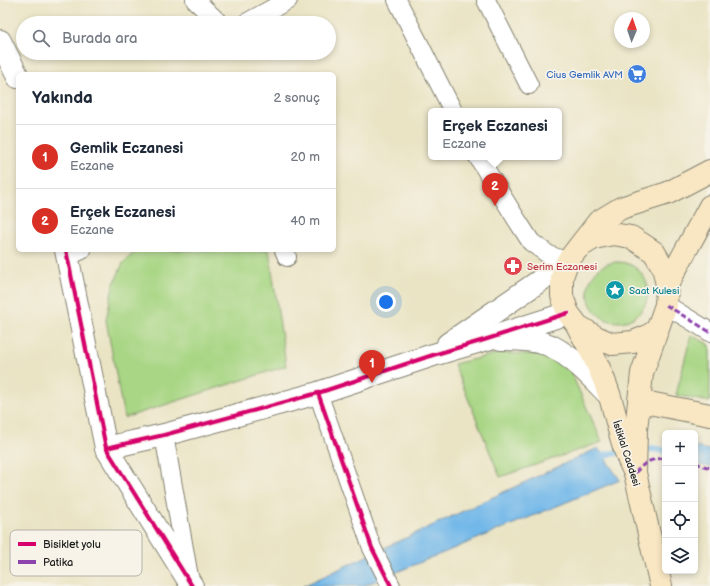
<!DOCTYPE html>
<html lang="tr">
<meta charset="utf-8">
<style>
:root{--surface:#fff;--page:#f2f2f3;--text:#1f2937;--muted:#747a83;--line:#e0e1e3;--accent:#d93025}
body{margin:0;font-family:"Balsamiq Sans",sans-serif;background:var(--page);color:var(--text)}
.controls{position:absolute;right:12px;bottom:12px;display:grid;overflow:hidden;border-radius:6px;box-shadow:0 2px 6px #0003}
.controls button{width:36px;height:36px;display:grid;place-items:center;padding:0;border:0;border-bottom:1px solid var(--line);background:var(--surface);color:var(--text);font:20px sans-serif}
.compass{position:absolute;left:614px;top:12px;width:36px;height:36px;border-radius:50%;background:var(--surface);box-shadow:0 2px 6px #0003;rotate:2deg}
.you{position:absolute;left:386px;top:302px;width:14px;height:14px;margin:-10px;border:3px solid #fff;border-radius:50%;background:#1a73e8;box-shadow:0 0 0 6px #1a73e833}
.badge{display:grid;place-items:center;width:26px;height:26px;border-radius:50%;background:var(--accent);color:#fff;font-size:13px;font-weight:700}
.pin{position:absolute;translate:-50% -33px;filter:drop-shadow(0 1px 2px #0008)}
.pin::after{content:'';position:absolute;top:21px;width:14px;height:12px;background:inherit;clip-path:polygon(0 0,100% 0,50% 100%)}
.popup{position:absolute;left:428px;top:108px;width:134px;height:52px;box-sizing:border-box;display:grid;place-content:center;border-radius:6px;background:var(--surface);filter:drop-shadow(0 1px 3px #0005);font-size:13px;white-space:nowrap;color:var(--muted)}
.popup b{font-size:15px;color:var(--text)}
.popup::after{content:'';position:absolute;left:50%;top:100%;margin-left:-8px;border:8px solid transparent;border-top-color:var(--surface)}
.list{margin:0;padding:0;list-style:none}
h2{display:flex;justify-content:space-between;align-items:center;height:52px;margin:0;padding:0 16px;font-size:17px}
h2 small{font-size:13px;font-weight:400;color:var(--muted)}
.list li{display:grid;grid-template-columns:26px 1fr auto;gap:12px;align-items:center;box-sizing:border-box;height:64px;padding:0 16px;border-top:1px solid var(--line)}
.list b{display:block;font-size:15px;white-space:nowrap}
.list p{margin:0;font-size:13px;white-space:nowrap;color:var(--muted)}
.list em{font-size:13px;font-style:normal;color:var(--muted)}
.icon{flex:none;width:22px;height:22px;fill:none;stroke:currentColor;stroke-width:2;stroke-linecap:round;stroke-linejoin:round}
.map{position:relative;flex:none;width:710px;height:586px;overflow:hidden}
.search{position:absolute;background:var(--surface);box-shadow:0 2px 6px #0003;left:16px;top:16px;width:320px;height:44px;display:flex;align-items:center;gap:10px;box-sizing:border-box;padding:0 14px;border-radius:22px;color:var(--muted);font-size:15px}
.panel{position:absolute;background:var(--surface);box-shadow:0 2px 6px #0003;left:16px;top:72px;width:320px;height:180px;border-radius:6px}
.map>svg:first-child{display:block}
.green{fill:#a8d684;stroke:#627950}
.water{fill:#72b8e9;stroke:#476a82}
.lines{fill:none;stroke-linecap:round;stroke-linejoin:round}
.stream{stroke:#72b8e9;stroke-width:7}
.minor-casing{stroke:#838070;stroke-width:20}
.tertiary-casing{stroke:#838070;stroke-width:24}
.secondary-casing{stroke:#838070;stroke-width:24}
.minor{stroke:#fff;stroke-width:18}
.tertiary{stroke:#fff;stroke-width:22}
.secondary{stroke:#f9e7c3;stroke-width:22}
.quiet{stroke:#8e44ad;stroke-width:3;stroke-dasharray:6 3;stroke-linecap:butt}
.cycleway-casing{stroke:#f7f3e8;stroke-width:6}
.cycleway{stroke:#d6006c;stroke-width:4}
.labels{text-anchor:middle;stroke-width:3.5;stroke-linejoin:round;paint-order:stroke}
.shop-label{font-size:10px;fill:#366cbe;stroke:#f7f3e8;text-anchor:end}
.health-label{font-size:10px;fill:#be3a42;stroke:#f7f3e8;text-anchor:start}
.culture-label{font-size:10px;fill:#0d838f;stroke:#f7f3e8;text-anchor:start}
.street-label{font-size:10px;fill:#1c1c1c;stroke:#f7f3e8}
.key{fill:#f7f3e8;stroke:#b5b2ab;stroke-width:1}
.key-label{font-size:11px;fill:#1c1c1c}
</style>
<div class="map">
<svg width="710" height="586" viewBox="0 0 710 586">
<rect width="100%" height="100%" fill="#f7f3e8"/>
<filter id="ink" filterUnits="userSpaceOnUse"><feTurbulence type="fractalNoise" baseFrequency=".025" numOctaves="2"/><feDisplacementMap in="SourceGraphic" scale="8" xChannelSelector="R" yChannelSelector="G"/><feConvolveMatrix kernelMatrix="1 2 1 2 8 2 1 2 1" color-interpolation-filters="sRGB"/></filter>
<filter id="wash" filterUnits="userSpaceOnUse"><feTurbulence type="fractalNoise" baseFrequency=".012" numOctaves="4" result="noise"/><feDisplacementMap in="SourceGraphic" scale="16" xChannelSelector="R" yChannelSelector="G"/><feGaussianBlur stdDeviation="0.9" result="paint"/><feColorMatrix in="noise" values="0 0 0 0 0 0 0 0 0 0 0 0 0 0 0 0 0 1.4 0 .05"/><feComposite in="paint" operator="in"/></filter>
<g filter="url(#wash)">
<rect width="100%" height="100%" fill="#eae4c5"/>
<!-- green -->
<g class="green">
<path d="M137,250H269L286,366L124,418L106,320L113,286L123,263Z"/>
<circle cx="618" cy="292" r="30"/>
<path d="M691,335L710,345V402L676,395Z"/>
<path d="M500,353L549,355L569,368L602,442L500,477L454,364Z"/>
</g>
<!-- water -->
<g class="water">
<path d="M695,447L710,450V467L695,464Z"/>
<path d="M598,448L620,480L363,586H303Z"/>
</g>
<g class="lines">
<!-- stream -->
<g class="stream">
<path d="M637,449H654L665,451"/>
<path d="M594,458L623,451"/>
</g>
</g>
</g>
<g filter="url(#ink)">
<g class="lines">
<!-- minor casing -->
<g class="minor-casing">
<g id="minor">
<path d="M195,0L219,23"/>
<path d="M397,0L453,111"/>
<path d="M486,0L529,85"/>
<path d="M246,23L288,0"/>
<path d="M478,157L515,217L531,242L549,255L567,262"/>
<path d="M284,250L287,257"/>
<path d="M68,256L82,250"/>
<path d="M666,305L710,332"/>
<path d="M318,393L372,548L391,586"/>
<path d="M164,435L189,577"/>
</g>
</g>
<!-- tertiary casing -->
<g class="tertiary-casing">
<g id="tertiary">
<path d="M0,41L18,77"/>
<path d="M66,250L106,448L192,586"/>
<path d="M501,339C516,339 540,340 553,347C575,359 592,378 609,395"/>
<path d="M448,344L567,262"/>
<path d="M106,448L164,435L318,393L433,355L484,340L568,313"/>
</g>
</g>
<!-- secondary casing -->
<g class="secondary-casing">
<g id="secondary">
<path d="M579,247L594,238L613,234L631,237L654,252L663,267L667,285L666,305L642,373L636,430L635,473"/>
<path d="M667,285L710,206"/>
<path d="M578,327C591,351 602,371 610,397C618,423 622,449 635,473L661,586"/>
<path d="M657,330L646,337L633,342L612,344L596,337L578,326L568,313L562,296V277L567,262L598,222L621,208L668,193L710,171"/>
<path d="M639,401L710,415"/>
</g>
</g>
<!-- minor -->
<use href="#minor" class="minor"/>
<!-- tertiary -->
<use href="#tertiary" class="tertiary"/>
<!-- secondary -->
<use href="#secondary" class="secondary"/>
<!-- quiet -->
<g class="quiet">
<path d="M666,305L710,332"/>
<path d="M695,463L710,468"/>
<path d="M635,473C645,462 650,459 665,458"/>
</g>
<!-- cycleway casing -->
<g class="cycleway-casing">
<g id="cycleway">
<path d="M66,250L106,448L192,586"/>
<path d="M318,393L372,548L391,586"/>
<path d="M106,448L164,435L318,393L433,355L484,340L568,313"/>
</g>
</g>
<!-- cycleway -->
<use href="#cycleway" class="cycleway"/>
</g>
</g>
<!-- icons -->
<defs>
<g id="supermarket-disc" transform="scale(1)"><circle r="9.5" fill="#3f7fe0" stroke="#f7f3e8"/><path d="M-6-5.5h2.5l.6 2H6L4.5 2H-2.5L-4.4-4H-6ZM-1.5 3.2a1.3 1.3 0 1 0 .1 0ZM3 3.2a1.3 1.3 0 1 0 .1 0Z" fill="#fff"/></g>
<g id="pharmacy-disc" transform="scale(1)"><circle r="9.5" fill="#e0444e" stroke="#f7f3e8"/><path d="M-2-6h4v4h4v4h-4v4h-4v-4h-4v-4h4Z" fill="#fff"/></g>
<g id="sight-disc" transform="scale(1)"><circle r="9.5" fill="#0f9aa8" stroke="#f7f3e8"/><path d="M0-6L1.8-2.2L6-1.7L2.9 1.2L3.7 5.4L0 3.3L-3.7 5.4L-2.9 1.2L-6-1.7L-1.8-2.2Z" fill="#fff"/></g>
</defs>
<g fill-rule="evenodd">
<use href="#supermarket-disc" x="637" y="74"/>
<use href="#pharmacy-disc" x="513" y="266"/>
<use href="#sight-disc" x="615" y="290"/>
</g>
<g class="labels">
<!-- shop labels -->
<g class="shop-label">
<text x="623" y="78">Cius Gemlik AVM</text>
</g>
<!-- health labels -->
<g class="health-label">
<text x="527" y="270">Serim Eczanesi</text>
</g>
<!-- culture labels -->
<g class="culture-label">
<text x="629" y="294">Saat Kulesi</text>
</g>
<!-- street labels -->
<g class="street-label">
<text transform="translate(627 453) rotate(72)" y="4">İstiklal Caddesi</text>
</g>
</g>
<!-- legend -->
<rect x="10" y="530" width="132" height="46" rx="6" class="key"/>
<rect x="18" y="542" width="18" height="4" fill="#d6006c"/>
<rect x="18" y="560" width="18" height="4" fill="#8e44ad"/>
<g class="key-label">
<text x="43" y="548">Bisiklet yolu</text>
<text x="43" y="566">Patika</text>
</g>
</svg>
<div class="controls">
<button>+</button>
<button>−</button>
<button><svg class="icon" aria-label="locate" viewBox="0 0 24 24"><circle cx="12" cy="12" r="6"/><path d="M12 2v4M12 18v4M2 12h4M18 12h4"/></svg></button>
<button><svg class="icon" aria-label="layers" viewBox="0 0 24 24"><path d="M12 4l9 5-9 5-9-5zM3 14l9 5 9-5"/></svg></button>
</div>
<svg class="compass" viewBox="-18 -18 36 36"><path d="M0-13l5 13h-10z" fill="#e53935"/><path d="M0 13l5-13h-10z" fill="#747a83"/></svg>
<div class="you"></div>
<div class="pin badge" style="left:372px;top:383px">1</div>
<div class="pin badge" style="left:495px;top:206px">2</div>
<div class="popup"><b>Erçek Eczanesi</b>Eczane</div>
<div class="search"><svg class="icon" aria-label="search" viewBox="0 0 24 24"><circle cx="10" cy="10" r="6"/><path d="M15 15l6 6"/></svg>Burada ara</div>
<section class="panel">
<h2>Yakında<small>2 sonuç</small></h2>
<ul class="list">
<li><span class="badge">1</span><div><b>Gemlik Eczanesi</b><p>Eczane</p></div><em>20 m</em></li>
<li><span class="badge">2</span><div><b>Erçek Eczanesi</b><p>Eczane</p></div><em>40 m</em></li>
</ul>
</section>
</div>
